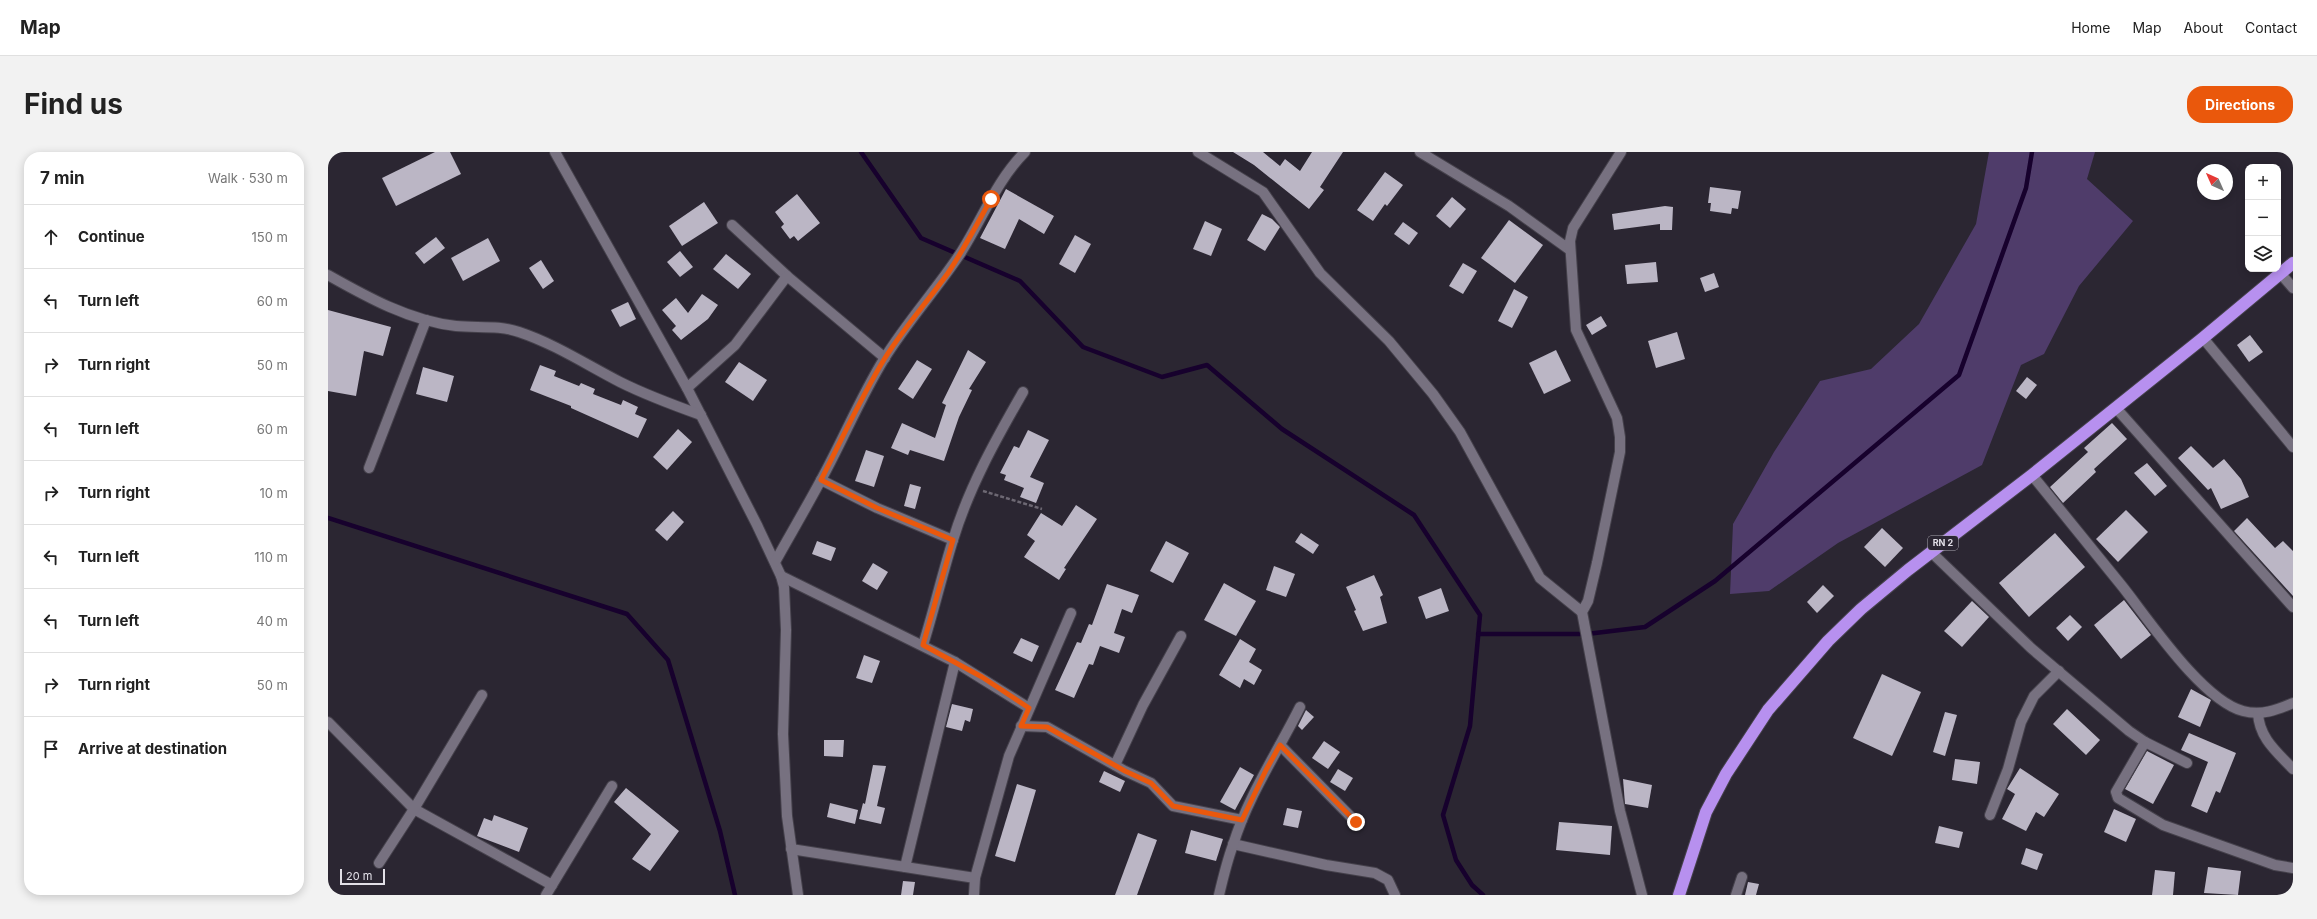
<!DOCTYPE html>
<meta charset="utf-8">
<style>
:root{--surface:#fff;--page:#f2f2f2;--text:#222;--muted:#767676;--line:#e0e0e0;--accent:#ea580c}
body{margin:0;font-family:Inter,sans-serif;background:var(--page);color:var(--text)}
.controls{position:absolute;right:12px;top:12px;display:grid;overflow:hidden;border-radius:8px;box-shadow:0 2px 10px #0003}
.controls button{width:36px;height:36px;display:grid;place-items:center;padding:0;border:0;border-bottom:1px solid var(--line);background:var(--surface);color:var(--text);font:20px sans-serif}
.compass{position:absolute;left:1869px;top:12px;width:36px;height:36px;border-radius:50%;background:var(--surface);box-shadow:0 2px 10px #0003;rotate:315deg}
.scale{position:absolute;left:12px;bottom:10px;width:45px;box-sizing:border-box;padding-left:4px;border:2px solid #e2dfe7;border-top:0;font-size:11px;line-height:14px;white-space:nowrap;color:#e2dfe7;-webkit-text-stroke:3px #2b2632;paint-order:stroke}
.stop{position:absolute;width:12px;height:12px;margin:-9px;border:3px solid #ea580c;border-radius:50%;background:#fff}
.stop.end{background:#ea580c;border-color:#fff;box-shadow:0 1px 4px #0008}
.list{margin:0;padding:0;list-style:none}
h2{display:flex;justify-content:space-between;align-items:center;height:52px;margin:0;padding:0 16px;font-size:17px}
h2 small{font-size:13px;font-weight:400;color:var(--muted)}
.list li{display:grid;grid-template-columns:26px 1fr auto;gap:12px;align-items:center;box-sizing:border-box;height:64px;padding:0 16px;border-top:1px solid var(--line)}
.list b{display:block;font-size:15px;white-space:nowrap}
.list em{font-size:13px;font-style:normal;color:var(--muted)}
.icon{flex:none;width:22px;height:22px;fill:none;stroke:currentColor;stroke-width:2;stroke-linecap:round;stroke-linejoin:round}
.map{position:relative;flex:none;width:1965px;height:743px;overflow:hidden;border-radius:16px}
header{display:flex;align-items:center;gap:24px;box-sizing:border-box;height:56px;padding:0 20px;background:var(--surface);border-bottom:1px solid var(--line)}
header strong{font-size:19px}
nav{display:flex;gap:22px;margin-inline-start:auto;font-size:14px}
.intro{display:flex;align-items:center;justify-content:space-between;box-sizing:border-box;height:96px;padding:0 24px}
h1{margin:0;font-size:28px}
.button{padding:10px 18px;border-radius:16px;background:var(--accent);color:#fff;font-size:14px;font-weight:700}
main{display:flex;gap:24px;padding:0 24px}
aside{flex:1;background:var(--surface);border-radius:16px;box-shadow:0 2px 10px #0003}
.map>svg:first-child{display:block}
.green{fill:#4f3c6a}
.lines{fill:none;stroke-linecap:round;stroke-linejoin:round}
.stream{stroke:#17012d;stroke-width:4.5}
.building{fill:#bbb6c5}
.street-casing{stroke:#45414b;stroke-width:12}
.highway-casing{stroke:#45414b;stroke-width:14}
.path{stroke:#6d6873;stroke-width:2.5;stroke-dasharray:4 2;stroke-linecap:butt}
.street{stroke:#777180;stroke-width:10}
.highway{stroke:#b790ef;stroke-width:12}
.route{stroke:#ea580c;stroke-width:5}
.labels{text-anchor:middle;stroke-width:4;stroke-linejoin:round;paint-order:stroke}
.shield{fill:#2b2632;stroke:#aba8b1;stroke-width:1}
.shield-label{font-size:9px;font-weight:bold;fill:#e2dfe7}
</style>
<header>
<strong>Map</strong>
<nav><a>Home</a><a>Map</a><a>About</a><a>Contact</a></nav>
</header>
<div class="intro"><h1>Find us</h1><a class="button">Directions</a></div>
<main>
<aside>
<h2>7 min<small>Walk · 530 m</small></h2>
<ul class="list">
<li><svg class="icon" aria-label="ahead" viewBox="0 0 24 24"><path d="M12 20V5M6 11l6-6 6 6"/></svg><div><b>Continue</b></div><em>150 m</em></li>
<li><svg class="icon" aria-label="left" viewBox="0 0 24 24"><path d="M17 20v-9H6M10 6l-5 5 5 5"/></svg><div><b>Turn left</b></div><em>60 m</em></li>
<li><svg class="icon" aria-label="right" viewBox="0 0 24 24"><path d="M7 20v-9h11M14 6l5 5-5 5"/></svg><div><b>Turn right</b></div><em>50 m</em></li>
<li><svg class="icon" aria-label="left" viewBox="0 0 24 24"><path d="M17 20v-9H6M10 6l-5 5 5 5"/></svg><div><b>Turn left</b></div><em>60 m</em></li>
<li><svg class="icon" aria-label="right" viewBox="0 0 24 24"><path d="M7 20v-9h11M14 6l5 5-5 5"/></svg><div><b>Turn right</b></div><em>10 m</em></li>
<li><svg class="icon" aria-label="left" viewBox="0 0 24 24"><path d="M17 20v-9H6M10 6l-5 5 5 5"/></svg><div><b>Turn left</b></div><em>110 m</em></li>
<li><svg class="icon" aria-label="left" viewBox="0 0 24 24"><path d="M17 20v-9H6M10 6l-5 5 5 5"/></svg><div><b>Turn left</b></div><em>40 m</em></li>
<li><svg class="icon" aria-label="right" viewBox="0 0 24 24"><path d="M7 20v-9h11M14 6l5 5-5 5"/></svg><div><b>Turn right</b></div><em>50 m</em></li>
<li><svg class="icon" aria-label="arrive" viewBox="0 0 24 24"><path d="M6 21V4h12l-3 4 3 4H6"/></svg><div><b>Arrive at destination</b></div></li>
</ul>
</aside>
<div class="map">
<svg width="1965" height="743" viewBox="0 0 1965 743">
<rect width="100%" height="100%" fill="#2b2632"/>
<!-- green -->
<path class="green" d="M1661,0H1767L1759,27L1805,69L1751,134L1716,202L1693,213L1654,313L1510,391L1441,439L1402,442L1405,372L1446,300L1492,229L1543,217L1591,172L1648,72Z"/>
<g class="lines">
<!-- stream -->
<g class="stream">
<path d="M533,0L593,86L692,129L755,195L834,225L879,213L954,277L1086,363L1152,463L1142,574L1115,663L1128,708L1144,733L1155,743"/>
<path d="M0,366L299,462L340,508L392,679L407,743"/>
<path d="M1150,482H1259L1317,475L1387,429L1631,223L1698,36L1704,0"/>
<path d="M0,742L1,743"/>
</g>
</g>
<!-- building -->
<g class="building">
<path d="M107,0H122L133,22L68,54L54,26Z"/>
<path d="M905,0H935L952,14L957,7L972,19L984,0H1015L992,35L996,38L981,57L926,13Z"/>
<path d="M1057,20L1075,33L1059,54L1057,52L1045,69L1029,58Z"/>
<path d="M1382,35L1413,39L1410,57L1404,56L1403,62L1382,59L1383,51H1380Z"/>
<path d="M678,37L726,64L716,82L691,67L677,97L652,86Z"/>
<path d="M469,42L492,71L470,89L466,84L462,87L453,75L456,72L447,60Z"/>
<path d="M1124,45L1138,57L1122,76L1108,64Z"/>
<path d="M376,50L390,71L354,94L341,74Z"/>
<path d="M1337,54L1345,55L1344,78H1332V72L1286,78L1284,62Z"/>
<path d="M934,62L944,67L952,75L937,99L919,88Z"/>
<path d="M1181,68L1215,93L1187,131L1153,106Z"/>
<path d="M877,69L894,77L883,104L865,97Z"/>
<path d="M1075,70L1090,81L1081,93L1066,82Z"/>
<path d="M747,83L763,92L747,121L731,112Z"/>
<path d="M108,85L117,96L96,112L87,101Z"/>
<path d="M160,86L172,109L135,129L123,106Z"/>
<path d="M352,99L365,115L352,125L339,110Z"/>
<path d="M398,102L423,122L410,137L385,117Z"/>
<path d="M213,108L226,129L215,137L201,116Z"/>
<path d="M1328,110L1330,130L1299,132L1297,113Z"/>
<path d="M1135,111L1149,119L1135,142L1121,134Z"/>
<path d="M1386,121L1391,135L1377,140L1372,126Z"/>
<path d="M1186,137L1200,145L1184,176L1170,169Z"/>
<path d="M374,142L390,153L380,167L353,188L344,178L348,174L334,158L348,146L360,161Z"/>
<path d="M300,150L308,167L292,175L283,158Z"/>
<path d="M0,158L63,175L55,204L36,199L28,244L0,239Z"/>
<path d="M1273,164L1279,174L1264,183L1258,173Z"/>
<path d="M1349,180L1357,207L1328,216L1320,189Z"/>
<path d="M1922,183L1935,200L1921,210L1909,193Z"/>
<path d="M640,198L658,210L641,237L644,238L631,265L616,309L582,298L580,303L563,296L574,271L607,286L618,253L614,251Z"/>
<path d="M1228,198L1243,229L1216,242L1201,211Z"/>
<path d="M589,208L604,217L585,247L570,237Z"/>
<path d="M411,210L439,228L425,249L397,230Z"/>
<path d="M212,213L228,219L226,224L251,234L253,231L267,237L265,242L293,253L295,248L310,255L307,262L319,267L310,286L243,256V254L202,238Z"/>
<path d="M95,215L126,224L119,250L88,242Z"/>
<path d="M1699,225L1709,233L1698,247L1688,239Z"/>
<path d="M1784,271L1799,287L1766,317L1768,320L1735,351L1722,335L1760,300L1756,296Z"/>
<path d="M350,277L364,290L339,318L325,305Z"/>
<path d="M700,278L721,288L702,325L716,331L708,351L692,345L696,336L676,328L678,323L672,321L686,294L691,296Z"/>
<path d="M1863,294L1885,316L1896,307L1913,327L1921,345L1893,357L1883,336L1880,338L1850,306Z"/>
<path d="M538,298L556,304L546,335L527,329Z"/>
<path d="M1819,311L1839,334L1827,344L1806,321Z"/>
<path d="M582,332L593,335L587,357L576,354Z"/>
<path d="M748,353L769,367L736,416L738,417L731,428L696,405L707,389L699,383L713,361L734,374Z"/>
<path d="M1798,358L1820,380L1790,410L1768,387Z"/>
<path d="M345,359L356,370L339,389L327,378Z"/>
<path d="M1919,366L1947,396L1955,389L1965,399V444L1906,379Z"/>
<path d="M1554,376L1575,396L1557,415L1536,395Z"/>
<path d="M973,381L991,393L985,402L967,390Z"/>
<path d="M1727,381L1757,415L1701,465L1671,431Z"/>
<path d="M489,389L508,396L503,409L484,402Z"/>
<path d="M838,389L861,401L845,431L822,419Z"/>
<path d="M545,411L560,420L549,438L534,429Z"/>
<path d="M946,414L967,422L958,445L938,438Z"/>
<path d="M1046,423L1055,443L1052,445L1059,471L1035,479L1026,459L1028,458L1018,435Z"/>
<path d="M896,431L928,449L908,484L876,468Z"/>
<path d="M779,432L811,443L804,461L794,457L786,481L797,485L791,501L772,494L765,513L761,512L746,546L727,538L749,490L753,491L761,472L764,473Z"/>
<path d="M1495,433L1506,444L1489,461L1479,450Z"/>
<path d="M1113,436L1121,459L1098,467L1090,445Z"/>
<path d="M1796,448L1823,483L1793,507L1766,473Z"/>
<path d="M1644,449L1661,465L1634,495L1616,479Z"/>
<path d="M1742,463L1754,475L1740,489L1728,476Z"/>
<path d="M693,486L711,494L704,510L685,501Z"/>
<path d="M912,487L928,497L921,510L934,518L926,533L916,527L912,536L891,523Z"/>
<path d="M536,503L552,509L544,531L528,526Z"/>
<path d="M1554,522L1593,540L1564,604L1525,586Z"/>
<path d="M1863,537L1883,548L1872,575L1850,565Z"/>
<path d="M624,552L645,557L642,570L637,568L634,579L618,575Z"/>
<path d="M1739,557L1772,588L1758,603L1725,572Z"/>
<path d="M978,558L986,565L974,578L970,574Z"/>
<path d="M1617,560L1629,563L1617,604L1605,600Z"/>
<path d="M1861,581L1908,601L1892,641L1888,639L1879,661L1863,654L1880,610L1853,598Z"/>
<path d="M496,588H516L515,605L496,604Z"/>
<path d="M996,589L1012,600L1000,617L984,606Z"/>
<path d="M1819,599L1846,613L1825,652L1797,637Z"/>
<path d="M1627,607L1652,610L1649,632L1624,628Z"/>
<path d="M545,613L558,614L549,654L557,656L553,672L531,667L535,651L537,652Z"/>
<path d="M912,615L926,623L907,658L892,650Z"/>
<path d="M1692,616L1731,642L1716,665L1708,660L1698,679L1674,667L1687,642L1679,637Z"/>
<path d="M1010,617L1025,626L1017,639L1002,630Z"/>
<path d="M776,619L797,629L792,640L771,630Z"/>
<path d="M1295,627L1324,633L1320,656L1297,652Z"/>
<path d="M689,632L708,638L687,710L667,704Z"/>
<path d="M298,636L351,679L322,719L304,707L323,682L286,650Z"/>
<path d="M502,651L530,658L527,672L499,665Z"/>
<path d="M959,656L974,659L970,676L955,673Z"/>
<path d="M1786,657L1808,667L1798,690L1776,680Z"/>
<path d="M166,663L200,676L191,700L149,684L156,666L164,669Z"/>
<path d="M1231,670L1284,674L1282,703L1228,698Z"/>
<path d="M1611,674L1635,680L1631,696L1607,691Z"/>
<path d="M863,678L895,687L888,709L857,701Z"/>
<path d="M810,681L829,688L809,743H787Z"/>
<path d="M1698,696L1715,702L1709,718L1693,712Z"/>
<path d="M1880,715L1913,719L1910,743L1876,741Z"/>
<path d="M1827,718L1847,720L1845,743H1824Z"/>
<path d="M575,729L587,730L585,743H573Z"/>
<path d="M1420,730L1431,732L1428,743H1417Z"/>
</g>
<g class="lines">
<!-- street casing -->
<g class="street-casing">
<g id="street">
<path d="M227,0L359,236L429,373L453,424L456,435L458,478L455,582L459,664L470,743"/>
<path d="M870,0L935,40L992,121L1061,189L1105,242L1132,280L1212,426L1254,460"/>
<path d="M1092,0L1181,54L1242,98"/>
<path d="M1293,0L1245,76L1242,89L1248,178L1289,266L1292,285V300L1269,411L1260,449L1254,460L1292,659L1314,743"/>
<path d="M404,73L459,124L557,206"/>
<path d="M1952,121L1965,136"/>
<path d="M0,123C39,145 82,169 128,174C150,176 171,173 191,180C227,192 259,213 292,230C318,243 345,253 373,263"/>
<path d="M1875,186L1965,295"/>
<path d="M359,236L407,193L459,124"/>
<path d="M1788,256L1965,455"/>
<path d="M41,316L98,168"/>
<path d="M1704,323C1734,360 1764,397 1794,434C1821,468 1874,548 1915,559C1933,564 1949,558 1965,551"/>
<path d="M493,328L549,356L625,388"/>
<path d="M1603,400L1703,496L1801,579L1817,590L1859,611"/>
<path d="M447,410C462,383 478,356 493,328C515,288 532,246 556,207C579,170 608,138 632,102C654,68 668,29 697,0"/>
<path d="M453,424L627,510L701,556"/>
<path d="M595,493C606,458 614,423 625,388C641,335 668,287 695,240"/>
<path d="M1930,561C1931,586 1949,600 1965,617"/>
<path d="M0,570L86,657L224,733"/>
<path d="M693,574L719,575L797,619L823,631L845,654L914,668"/>
<path d="M1817,590L1788,640L1790,646L1835,673L1947,713L1965,716"/>
<path d="M952,593L1028,670"/>
<path d="M787,613L815,553L853,484"/>
<path d="M1662,663L1680,617L1693,570L1706,544L1731,519"/>
<path d="M905,692L998,713L1047,721L1060,728L1067,743"/>
<path d="M463,697L647,726"/>
<path d="M51,711L86,657L154,543"/>
<path d="M577,715L627,510"/>
<path d="M218,743L284,634"/>
<path d="M646,743L647,726L681,604L743,461"/>
<path d="M891,743C895,726 899,709 905,693C920,644 949,601 972,555"/>
<path d="M1408,743L1414,725"/>
</g>
</g>
<!-- highway casing -->
<g class="highway-casing">
<path id="highway" d="M1351,743L1378,660L1398,622L1440,558L1500,489L1533,457L1580,418L1704,323L1875,186L1965,111"/>
</g>
<!-- path -->
<path class="path" d="M655,339L714,357"/>
<!-- street -->
<use href="#street" class="street"/>
<!-- highway -->
<use href="#highway" class="highway"/>
</g>
<g class="lines">
<!-- route -->
<path class="route" d="M663,47C649,72 636,97 620,121C599,150 576,176 557,206C533,245 514,287 493,328L549,356L625,388L595,493L654,525L701,556L693,574L719,575L797,619L823,631L845,654L914,668L938,618L952,593L1028,670"/>
</g>
<g class="labels">
<!-- shield labels -->
<rect class="shield" x="1600" y="384" width="30" height="14" rx="3"/>
<g class="shield-label">
<text x="1615" y="394">RN 2</text>
</g>
</g>
</svg>
<div class="controls">
<button>+</button>
<button>−</button>
<button><svg class="icon" aria-label="layers" viewBox="0 0 24 24"><path d="M12 4l9 5-9 5-9-5zM3 14l9 5 9-5"/></svg></button>
</div>
<svg class="compass" viewBox="-18 -18 36 36"><path d="M0-13l5 13h-10z" fill="#e53935"/><path d="M0 13l5-13h-10z" fill="#767676"/></svg>
<div class="scale">20 m</div>
<div class="stop" style="left:663px;top:47px"></div>
<div class="stop end" style="left:1028px;top:670px"></div>
</div>
</main>
